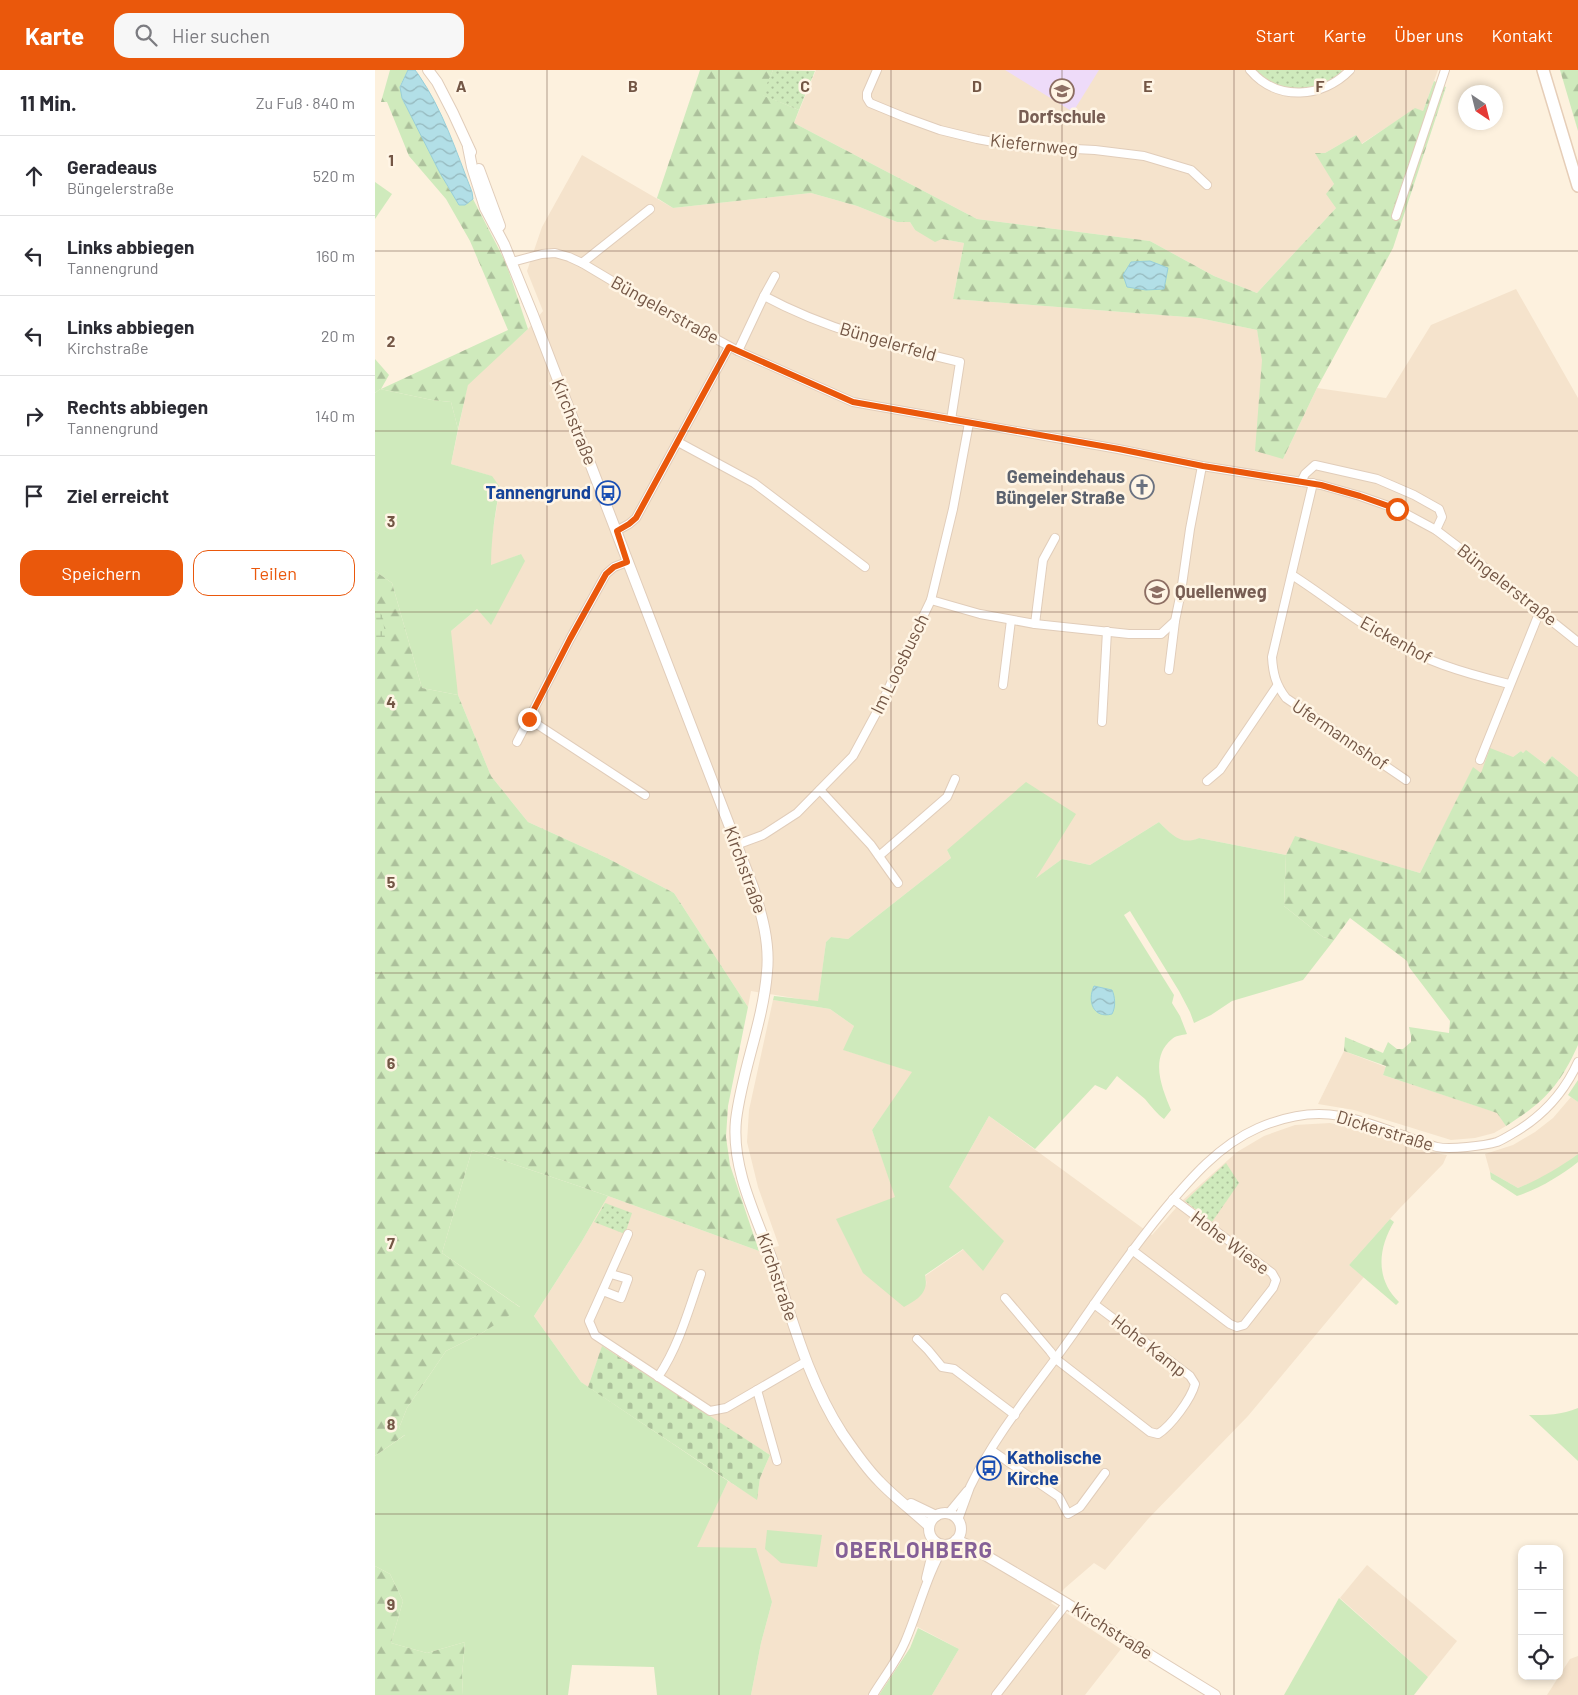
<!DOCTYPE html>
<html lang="de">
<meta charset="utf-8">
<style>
:root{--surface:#fff;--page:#f7f7f7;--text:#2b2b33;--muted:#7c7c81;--line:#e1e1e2;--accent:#ea580c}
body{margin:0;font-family:Barlow,sans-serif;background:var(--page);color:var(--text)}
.controls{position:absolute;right:15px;bottom:15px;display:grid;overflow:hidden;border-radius:10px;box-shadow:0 2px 8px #0003}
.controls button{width:45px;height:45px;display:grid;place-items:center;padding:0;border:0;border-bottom:1px solid var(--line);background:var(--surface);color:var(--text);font:25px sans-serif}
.compass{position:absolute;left:1083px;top:15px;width:45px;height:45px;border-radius:50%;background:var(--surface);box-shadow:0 2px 8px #0003;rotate:145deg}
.stop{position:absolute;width:15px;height:15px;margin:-11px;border:4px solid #ea580c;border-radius:50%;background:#fff}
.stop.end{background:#ea580c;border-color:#fff;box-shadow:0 1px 5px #0008}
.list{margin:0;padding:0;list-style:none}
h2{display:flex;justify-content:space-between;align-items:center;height:65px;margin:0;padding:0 20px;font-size:21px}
h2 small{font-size:16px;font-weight:400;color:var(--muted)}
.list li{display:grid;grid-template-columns:32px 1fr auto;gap:15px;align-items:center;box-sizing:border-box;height:80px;padding:0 20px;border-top:1px solid var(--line)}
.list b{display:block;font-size:19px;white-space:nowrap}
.list p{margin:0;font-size:16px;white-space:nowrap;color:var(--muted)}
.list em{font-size:16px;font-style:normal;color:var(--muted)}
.actions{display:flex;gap:10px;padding:15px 20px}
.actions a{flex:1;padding:11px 0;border:1px solid var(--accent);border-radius:15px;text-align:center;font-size:18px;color:var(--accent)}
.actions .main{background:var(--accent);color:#fff}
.icon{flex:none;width:28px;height:28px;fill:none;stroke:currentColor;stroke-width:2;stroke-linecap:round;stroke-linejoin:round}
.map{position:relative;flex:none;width:1203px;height:1625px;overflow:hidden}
header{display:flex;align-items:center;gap:30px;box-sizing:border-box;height:70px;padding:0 25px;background:var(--accent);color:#fff}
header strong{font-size:24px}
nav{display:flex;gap:28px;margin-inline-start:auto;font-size:18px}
.search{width:350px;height:45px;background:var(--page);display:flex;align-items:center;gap:12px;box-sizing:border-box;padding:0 18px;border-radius:15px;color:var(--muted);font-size:19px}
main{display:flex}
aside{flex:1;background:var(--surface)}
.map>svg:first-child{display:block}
.residential{fill:#f5e3cc}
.education{fill:#eedbf9}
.green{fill:#cfeabc}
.forest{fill:url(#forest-firs)}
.wetland{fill:url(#wetland-marsh)}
.cemetery{fill:url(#cemetery-stones)}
.park{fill:url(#park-dots)}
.water{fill:url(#water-waves);stroke:#98cfd9}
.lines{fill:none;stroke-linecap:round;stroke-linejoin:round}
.minor-casing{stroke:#e1cdba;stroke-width:10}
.tertiary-casing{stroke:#e1cdba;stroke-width:12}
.secondary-casing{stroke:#e6ceb8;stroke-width:14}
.minor{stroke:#fff;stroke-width:8}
.tertiary{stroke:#fff;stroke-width:10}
.secondary{stroke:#fff;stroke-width:11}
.route{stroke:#ea580c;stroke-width:6}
.grid{fill:none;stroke:#735645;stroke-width:1;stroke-opacity:0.55}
.labels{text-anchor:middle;stroke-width:5;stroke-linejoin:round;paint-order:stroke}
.education-label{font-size:18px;font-weight:bold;fill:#785e54;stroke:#fff5e5}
.street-label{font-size:18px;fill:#735645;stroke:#fff5e5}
.worship-label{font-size:18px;font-weight:bold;fill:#5b616d;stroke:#fff5e5;text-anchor:end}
.transit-label{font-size:18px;font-weight:bold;fill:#164399;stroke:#fff5e5;text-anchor:end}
.district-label{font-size:22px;font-weight:bold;letter-spacing:1px;fill:#856097;stroke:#fff5e5}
.grid-label{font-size:16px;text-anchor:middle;font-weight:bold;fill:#735645;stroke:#fff5e5;stroke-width:5;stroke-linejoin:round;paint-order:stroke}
</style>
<header>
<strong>Karte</strong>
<div class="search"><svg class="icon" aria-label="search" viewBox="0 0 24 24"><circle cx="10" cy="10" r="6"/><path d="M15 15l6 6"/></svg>Hier suchen</div>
<nav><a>Start</a><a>Karte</a><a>Über uns</a><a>Kontakt</a></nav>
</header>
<main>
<aside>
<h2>11 Min.<small>Zu Fuß · 840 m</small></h2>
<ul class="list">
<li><svg class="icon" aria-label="ahead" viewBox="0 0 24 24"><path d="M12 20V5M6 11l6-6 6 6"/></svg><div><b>Geradeaus</b><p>Büngelerstraße</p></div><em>520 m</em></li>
<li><svg class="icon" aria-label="left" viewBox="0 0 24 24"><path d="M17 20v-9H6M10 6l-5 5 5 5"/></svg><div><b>Links abbiegen</b><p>Tannengrund</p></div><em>160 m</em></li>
<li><svg class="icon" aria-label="left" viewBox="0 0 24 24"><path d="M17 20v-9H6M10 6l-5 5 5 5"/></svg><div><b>Links abbiegen</b><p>Kirchstraße</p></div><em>20 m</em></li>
<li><svg class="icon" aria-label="right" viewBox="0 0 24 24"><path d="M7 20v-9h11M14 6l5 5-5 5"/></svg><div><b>Rechts abbiegen</b><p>Tannengrund</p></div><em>140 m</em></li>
<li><svg class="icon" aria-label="arrive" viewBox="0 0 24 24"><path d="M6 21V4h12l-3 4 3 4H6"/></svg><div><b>Ziel erreicht</b></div></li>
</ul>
<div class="actions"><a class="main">Speichern</a><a>Teilen</a></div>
</aside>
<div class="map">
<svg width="1203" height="1625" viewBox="0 0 1203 1625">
<defs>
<pattern id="forest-firs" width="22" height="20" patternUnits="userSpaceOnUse" patternTransform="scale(1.25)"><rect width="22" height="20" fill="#cfeabc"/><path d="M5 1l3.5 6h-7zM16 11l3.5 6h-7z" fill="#acc09b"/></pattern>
<pattern id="wetland-marsh" width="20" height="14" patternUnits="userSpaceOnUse" patternTransform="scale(1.25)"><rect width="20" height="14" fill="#cfeabc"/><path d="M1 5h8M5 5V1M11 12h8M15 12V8" fill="none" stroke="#acc09b"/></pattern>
<pattern id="cemetery-stones" width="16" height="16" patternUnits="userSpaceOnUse" patternTransform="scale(1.25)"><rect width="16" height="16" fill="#cfeabc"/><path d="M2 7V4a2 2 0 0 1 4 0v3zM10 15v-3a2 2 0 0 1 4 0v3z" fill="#acc09b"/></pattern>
<pattern id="park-dots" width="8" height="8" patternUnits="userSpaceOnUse" patternTransform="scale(1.25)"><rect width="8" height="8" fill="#cfeabc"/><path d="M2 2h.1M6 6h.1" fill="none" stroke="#acc09b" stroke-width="1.8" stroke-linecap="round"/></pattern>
<pattern id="water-waves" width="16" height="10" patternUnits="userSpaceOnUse" patternTransform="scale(1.25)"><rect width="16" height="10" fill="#b2dfe7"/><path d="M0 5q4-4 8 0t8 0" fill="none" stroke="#95b8bd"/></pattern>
</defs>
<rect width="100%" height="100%" fill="#fdf1de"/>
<!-- residential -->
<g class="residential">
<path d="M441,0H1063L1048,41L1040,39L986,74L981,65L950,83H941L959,114L961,138L882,223L839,206L775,171L602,149L419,53Z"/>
<path d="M207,85L298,138L436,123L482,136L522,152H535L540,160L567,169L589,173L578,229L824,248L882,260L908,389L942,318L1011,328L1056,255L1141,219L1203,328V707L1177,686L1171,694L1151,681L1148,683L1146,681L1138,687L1106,703L1098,698L1045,803L920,767L911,785L824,768L818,771H811L800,768L784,752L715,795L687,789L660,809L572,780L576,788L473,869L456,867L451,872L443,932L376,921L373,937L299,823L232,788L153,752L116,706L83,625L70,556L76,561L102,539L116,554L146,484L116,496V472L125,417L116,406L76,394L93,313L153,259L168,241L152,201L167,157Z"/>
<path d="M398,930L455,939L479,956L469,980L538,1002L497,1060L552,1215L550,1206L589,1179L608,1201L574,1117L614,1046L777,1165L808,1130L862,1082L889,1066L920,1055L955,1053L1006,1065L1054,1082L1072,1085L1068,1094L1024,1139L974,1195L989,1207L873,1346L773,1449L730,1500L719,1493L690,1518L676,1533L746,1579L710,1625H557L584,1579L535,1553L525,1579L494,1625H376L386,1573L397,1532L321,1477L353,1411L382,1429L385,1408L395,1385L227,1277L213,1317L206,1312L159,1246L207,1171L233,1126L384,1181L404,1176L383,1117L372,1072L374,1040Z"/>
<path d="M969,981L1011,997L1008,1005L1123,1043L1131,1056L1119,1063L1100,1068L1076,1070L979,1040L943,1034Z"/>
<path d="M1196,1027L1203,1032V1084L1187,1096L1168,1108L1143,1118L1115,1102L1110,1084L1138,1075L1160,1062L1178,1048Z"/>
<path d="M992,1495L1082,1571L1053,1607L965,1528Z"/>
<path d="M1203,1586V1625H1172L1195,1589Z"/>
</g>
<!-- education -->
<path class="education" d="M630,0H724L698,42Z"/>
<!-- green -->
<g class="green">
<path d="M0,112L17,124L0,149Z"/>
<path d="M5,319L57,330L76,332L83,359L76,394L117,406L125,417C120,443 116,469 116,495L146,484L150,491L116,555L102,539L76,561L83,625L47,618L17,513L0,501V323Z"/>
<path d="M651,712L701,744L661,808L687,789L715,795L784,752C796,764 806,776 824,768L911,785L909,836L948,867L959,870L928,910L857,931L836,945L819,953L815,942L804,921L755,841L749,845L799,925L797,933L805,946L812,964C807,965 800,966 797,969C774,988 787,1018 796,1040L789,1049C782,1044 776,1036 770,1029C761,1021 751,1014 742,1006L731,1020L720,1015L660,1079L614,1046L574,1117L629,1171L608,1201L588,1179L550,1205C554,1223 543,1229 529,1237L488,1203L461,1149L520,1127L497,1060L537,1002L468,980L479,956L455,939L398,930L399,926L443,931L451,872L456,867L473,869L576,788L572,780Z"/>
<path d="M1203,1010V1032L1193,1025Z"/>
<path d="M97,1080L233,1126L207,1171L159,1246L206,1312L353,1411L322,1477L381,1478L397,1532L386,1573L376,1625H282L279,1597L197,1595L193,1625H88L87,1605L90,1572L52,1583L16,1573L28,1531L15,1504L0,1496V1386L30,1365L24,1358L32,1338L71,1281L107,1263L145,1237L67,1183Z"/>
<path d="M1203,1084V1092C1184,1107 1165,1118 1142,1126L1116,1109L1115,1102L1143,1118C1165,1109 1184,1098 1203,1084Z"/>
<path d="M1015,1149L1019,1152C1003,1178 1000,1209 1024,1232L1021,1235L974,1195Z"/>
<path d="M1203,1338V1391L1154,1345C1171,1345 1187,1345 1203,1338Z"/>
<path d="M392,1460L447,1465L442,1497L406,1493L390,1479Z"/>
<path d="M964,1528L1053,1607L1039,1625H909Z"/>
<path d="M543,1558L584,1579L557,1625H504L535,1578Z"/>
</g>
<!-- forest -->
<g class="forest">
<path d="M15,0H33L25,16L27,28L74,119L90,135L98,129L131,193L153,259L93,315L83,359L76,332L57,330L5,319L0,323V289L14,305L6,319L133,260L95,171L71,129L34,86L12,32H6Z"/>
<path d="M325,0H398L388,25L424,40L419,53L602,149L775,171L839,206L882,223L961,138L951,124L959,114L940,83H950L981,65L987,74L1040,38L1048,41L1059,11L1071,17L1018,178L942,318L908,389L880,381L887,290L882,260L824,248L578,229L589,173L567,169L560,172L540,160L535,152H522L482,136L436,123L298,138L282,128Z"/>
<path d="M1185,0H1203V61Z"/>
<path d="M0,501L17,513L47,618L83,625L116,706L153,752L232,788L299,823L373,937L353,1036L351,1067L355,1095L384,1181L233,1126L97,1080L67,1183L146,1238L107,1263L71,1281L32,1338L24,1358L31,1364L0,1386Z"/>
<path d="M1115,678L1138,687L1146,681L1148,683L1151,680L1170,694L1177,686L1203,707V975C1184,1017 1169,1032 1131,1056L1122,1043L1008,1005L1011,996L969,981L970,967L1008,983L1013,972L1022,979H1028L1036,972V966L1034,957L1074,963L1075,951L1034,897L1032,891L975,848L959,870L948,867L909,836L911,785L920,766L1045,803L1098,697L1106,703Z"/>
<path d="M0,1496L15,1504L28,1531L16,1573L52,1583L90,1572L87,1605L88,1625H0Z"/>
</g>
<!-- wetland -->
<path class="wetland" d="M0,535L8,547L10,569L0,580Z"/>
<!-- cemetery -->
<path class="cemetery" d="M227,1276L395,1385L385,1408L382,1430L213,1317Z"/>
<!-- park -->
<g class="park">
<path d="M398,0L440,1L424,40L387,25Z"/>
<path d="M880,0H966L968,4C933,22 912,28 880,0Z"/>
<path d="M851,1093L864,1113L837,1152L810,1131Z"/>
<path d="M230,1133L257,1143L250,1164L219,1152Z"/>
</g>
<!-- water -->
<g class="water">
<path d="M33,0H40L43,4C68,40 81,81 97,122L98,129L90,135H84L65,103L27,28L25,17Z"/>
<path d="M775,191L793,198L789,219L771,220L752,217L748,205L756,192Z"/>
<path d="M719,916L737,920C740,926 741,937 737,944C718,949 712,931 719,916Z"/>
</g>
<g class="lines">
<!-- minor casing -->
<g class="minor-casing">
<g id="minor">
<path d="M502,0L492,23V28L495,33L529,47L565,60L602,69L641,76L720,80L769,86L816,100L832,115"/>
<path d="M875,0C902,32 948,28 975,0"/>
<path d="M1021,146L1070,0"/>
<path d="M137,192L167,184L180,183L194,187L207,193L259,224L363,281L478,332L743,379L827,396L946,415L985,426L1022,439L1061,460L1094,485L1203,572"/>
<path d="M207,193L275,139"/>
<path d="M389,226C450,259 517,276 585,292L576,350"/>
<path d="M363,281L389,226L400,206"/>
<path d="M303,372L379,413L490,497"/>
<path d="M926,412L930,404L940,395L1002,409L1039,425L1064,439L1067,447L1061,460"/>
<path d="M938,413L897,587C898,604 901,615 911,628L1031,710"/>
<path d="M241,461L254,454L261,448L354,277"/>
<path d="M917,505C947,524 975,547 1006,565C1045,590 1089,603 1134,614"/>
<path d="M556,530L605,544L660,554L754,564H786L800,551L806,522L815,459L827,396"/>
<path d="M660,554L668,490L680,468"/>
<path d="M794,600L800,551"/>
<path d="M628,615L636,550"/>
<path d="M154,649L270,725"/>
<path d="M727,652L732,561"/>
<path d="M142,672L195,569L231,504L239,497L252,492"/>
<path d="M1105,690L1165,541"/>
<path d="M832,711L845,700L902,616"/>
<path d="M445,720L496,775L523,813"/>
<path d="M361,775L388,765L422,743L478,686L505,636L556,530L578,439L594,353"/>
<path d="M504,786L572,727L580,709"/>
<path d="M253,1164L214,1251L220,1265L335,1341L351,1338L432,1291"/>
<path d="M757,1180L855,1254L862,1257L869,1255L898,1218L901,1210L897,1203L798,1129"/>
<path d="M228,1221L246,1228L253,1209L236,1204"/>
<path d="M630,1228L675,1281L681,1289L775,1362L783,1364C796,1356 816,1329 820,1314L815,1306L719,1234"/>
<path d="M542,1269L553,1280L567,1297L579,1299L640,1345"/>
<path d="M283,1307C304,1276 314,1239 326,1204"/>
<path d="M382,1320L402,1391"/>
<path d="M616,1380L684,1427L693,1444L705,1437L730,1403"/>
<path d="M573,1444L592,1421"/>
<path d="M583,1450C587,1439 591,1428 595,1417C622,1361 664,1313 699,1263C728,1221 757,1179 789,1140C815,1109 844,1075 883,1058C939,1034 970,1044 1025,1064C1037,1068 1049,1074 1062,1077C1071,1079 1082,1078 1092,1077C1102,1076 1112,1075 1122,1072C1127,1070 1132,1067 1137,1064C1167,1047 1189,1023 1203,992"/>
<path d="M551,1508L560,1471"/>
<path d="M498,1625C509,1607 522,1591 530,1572C543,1542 553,1501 570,1475"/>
<path d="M621,1625L692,1533"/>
</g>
</g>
<!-- tertiary casing -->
<g class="tertiary-casing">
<g id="tertiary">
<path d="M53,0L62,12L78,43L96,82"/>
<path d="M93,77L97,97L110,138L129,174L158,245L378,817C387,845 395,873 392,902C388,953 367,1000 361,1050C356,1100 383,1150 399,1195C418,1252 434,1312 467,1363C478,1379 490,1397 504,1411C519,1427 538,1441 554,1456"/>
<path d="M104,99L125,156"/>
<path d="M536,1434L561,1446"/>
<circle cx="570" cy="1459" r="16"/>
<path d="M581,1470L593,1475L681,1527L840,1625"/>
</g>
</g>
<!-- secondary casing -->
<g class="secondary-casing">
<path id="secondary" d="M1168,0L1203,116"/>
</g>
<!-- minor -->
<use href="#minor" class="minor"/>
<!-- tertiary -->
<use href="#tertiary" class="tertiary"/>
<!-- secondary -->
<use href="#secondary" class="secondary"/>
</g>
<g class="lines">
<!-- route -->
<path class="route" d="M154,649L195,569L231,504L239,497L252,492L242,461L254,454L261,448L354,277L478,332L744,379L828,396L946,415L985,426L1022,439"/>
</g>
<!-- grid -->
<path class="grid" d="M172,0V1625M344,0V1625M516,0V1625M687,0V1625M859,0V1625M1031,0V1625M0,181H1203M0,361H1203M0,542H1203M0,722H1203M0,903H1203M0,1083H1203M0,1264H1203M0,1444H1203"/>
<!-- icons -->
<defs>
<g id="school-ring" transform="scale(1.25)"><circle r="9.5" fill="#fff5e5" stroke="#8d6e63" stroke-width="1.5"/><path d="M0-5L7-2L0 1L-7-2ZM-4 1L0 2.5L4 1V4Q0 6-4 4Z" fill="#8d6e63"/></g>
<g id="church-ring" transform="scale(1.25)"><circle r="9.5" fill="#fff5e5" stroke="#6b7280" stroke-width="1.5"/><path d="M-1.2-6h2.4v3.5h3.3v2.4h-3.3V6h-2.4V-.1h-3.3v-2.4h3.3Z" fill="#6b7280"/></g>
<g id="bus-ring" transform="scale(1.25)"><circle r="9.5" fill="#fff5e5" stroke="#1a4fb4" stroke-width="1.5"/><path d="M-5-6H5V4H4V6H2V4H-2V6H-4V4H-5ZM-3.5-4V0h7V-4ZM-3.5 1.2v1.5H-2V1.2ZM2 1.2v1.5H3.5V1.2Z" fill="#1a4fb4"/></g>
</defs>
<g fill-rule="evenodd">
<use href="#school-ring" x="687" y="21"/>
<use href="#church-ring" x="767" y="417"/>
<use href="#bus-ring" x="233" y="423"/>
<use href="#school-ring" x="782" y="522"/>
<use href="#bus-ring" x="614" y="1398"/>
</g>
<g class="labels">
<!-- education labels -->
<g class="education-label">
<text x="687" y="53">Dorfschule</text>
<text x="800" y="528" text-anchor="start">Quellenweg</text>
</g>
<!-- street labels -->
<g class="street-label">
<text transform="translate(659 75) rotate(6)" y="6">Kiefernweg</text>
<text transform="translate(290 240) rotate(29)" y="6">Büngelerstraße</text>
<text transform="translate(513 272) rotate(16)" y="6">Büngelerfeld</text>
<text transform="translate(199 352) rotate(68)" y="6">Kirchstraße</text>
<text transform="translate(1132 515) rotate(38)" y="6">Büngelerstraße</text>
<text transform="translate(1021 570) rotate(29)" y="6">Eickenhof</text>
<text transform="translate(525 594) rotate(-64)" y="6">Im Loosbusch</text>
<text transform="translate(965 665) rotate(34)" y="6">Ufermannshof</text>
<text transform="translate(370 800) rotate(70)" y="6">Kirchstraße</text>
<text transform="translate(1010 1061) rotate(17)" y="6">Dickerstraße</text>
<text transform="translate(855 1173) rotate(37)" y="6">Hohe Wiese</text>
<text transform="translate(402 1207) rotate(71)" y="6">Kirchstraße</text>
<text transform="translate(774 1276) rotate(38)" y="6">Hohe Kamp</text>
<text transform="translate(737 1561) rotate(32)" y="6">Kirchstraße</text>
</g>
<!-- worship labels -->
<g class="worship-label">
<text x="750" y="413">Gemeindehaus<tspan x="750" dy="21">Büngeler Straße</tspan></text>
</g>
<!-- transit labels -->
<g class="transit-label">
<text x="216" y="429">Tannengrund</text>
<text x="632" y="1394" text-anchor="start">Katholische<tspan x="632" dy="21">Kirche</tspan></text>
</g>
<!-- district labels -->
<g class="district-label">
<text x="539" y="1488">OBERLOHBERG</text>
</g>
</g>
<g class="grid-label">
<text x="86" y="22">A</text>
<text x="258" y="22">B</text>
<text x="430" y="22">C</text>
<text x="602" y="22">D</text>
<text x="773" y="22">E</text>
<text x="945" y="22">F</text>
<text x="16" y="96">1</text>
<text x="16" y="277">2</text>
<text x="16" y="457">3</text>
<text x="16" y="638">4</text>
<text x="16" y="818">5</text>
<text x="16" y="999">6</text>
<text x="16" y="1179">7</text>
<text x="16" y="1360">8</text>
<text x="16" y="1540">9</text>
</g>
</svg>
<div class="controls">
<button>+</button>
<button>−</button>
<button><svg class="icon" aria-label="locate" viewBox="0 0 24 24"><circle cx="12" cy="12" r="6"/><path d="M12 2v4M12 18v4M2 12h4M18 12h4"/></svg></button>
</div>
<svg class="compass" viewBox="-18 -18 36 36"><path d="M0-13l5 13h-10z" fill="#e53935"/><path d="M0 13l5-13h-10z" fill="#7c7c81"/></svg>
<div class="stop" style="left:1022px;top:439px"></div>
<div class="stop end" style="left:154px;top:649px"></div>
</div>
</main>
